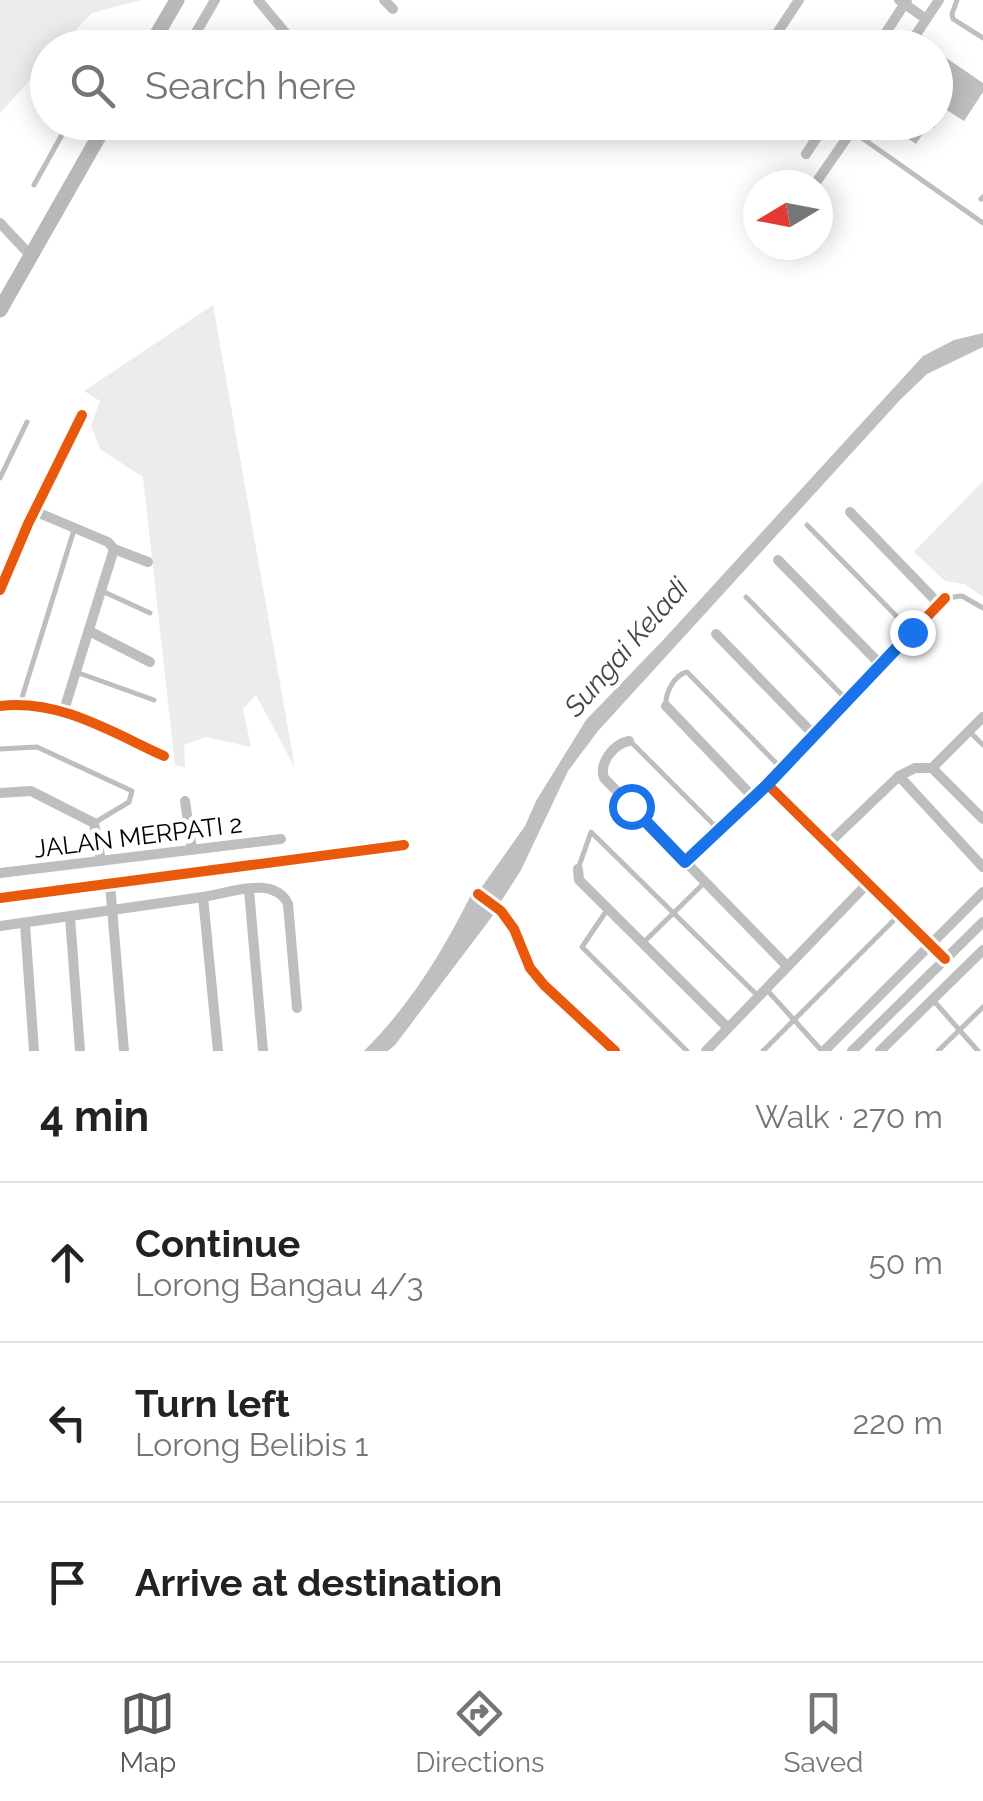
<!DOCTYPE html>
<meta charset="utf-8">
<style>
:root{--surface:#fff;--page:#f2f2f2;--text:#222;--muted:#767676;--line:#e0e0e0;--accent:#595959}
body{margin:0;font-family:Raleway,sans-serif;background:var(--page);color:var(--text)}
.compass{position:absolute;left:743px;top:170px;width:90px;height:90px;border-radius:50%;background:var(--surface);box-shadow:0 5px 25px #0003;rotate:260deg}
.stop{position:absolute;width:30px;height:30px;margin:-22px;border:8px solid #1a73e8;border-radius:50%;background:#fff}
.stop.end{background:#1a73e8;border-color:#fff;box-shadow:0 2px 10px #0008}
.list{margin:0;padding:0;list-style:none}
h2{display:flex;justify-content:space-between;align-items:center;height:130px;margin:0;padding:0 40px;font-size:42px}
h2 small{font-size:32px;font-weight:400;color:var(--muted)}
.list li{display:grid;grid-template-columns:65px 1fr auto;gap:30px;align-items:center;box-sizing:border-box;height:160px;padding:0 40px;border-top:2px solid var(--line)}
.list b{display:block;font-size:38px;white-space:nowrap}
.list p{margin:0;font-size:32px;white-space:nowrap;color:var(--muted)}
.list em{font-size:32px;font-style:normal;color:var(--muted)}
.icon{flex:none;width:55px;height:55px;fill:none;stroke:currentColor;stroke-width:2;stroke-linecap:round;stroke-linejoin:round}
.map{position:relative;flex:none;width:983px;height:1051px;overflow:hidden}
.search{position:absolute;background:var(--surface);box-shadow:0 5px 25px #0003;left:30px;right:30px;top:30px;height:110px;display:flex;align-items:center;gap:25px;box-sizing:border-box;padding:0 35px;border-radius:55px;color:var(--muted);font-size:38px}
.sheet{height:610px;background:var(--surface)}
nav{display:flex;justify-content:space-around;align-items:center;box-sizing:border-box;height:140px;border-top:2px solid var(--line);background:var(--surface);font-size:28px;color:var(--muted)}
nav a{display:grid;justify-items:center;gap:5px}
nav .on{color:var(--accent)}
.map>svg:first-child{display:block}
.green{fill:#ececec}
.water{fill:#bfbfbf}
.lines{fill:none;stroke-linecap:round;stroke-linejoin:round}
.lane{stroke:#bebebe;stroke-width:5}
.street{stroke:#bebebe;stroke-width:10}
.secondary{stroke:#b8b8b8;stroke-width:15}
.cycleway-casing{stroke:#fff;stroke-width:16}
.cycleway{stroke:#e8590c;stroke-width:10}
.route{stroke:#1a73e8;stroke-width:12}
.labels{text-anchor:middle;stroke-width:9;stroke-linejoin:round;paint-order:stroke}
.street-label{font-size:25px;fill:#000;stroke:#fff}
.water-label{font-size:28px;font-style:italic;fill:#444;stroke:#fff}
</style>
<div class="map">
<svg width="983" height="1051" viewBox="0 0 983 1051">
<rect width="100%" height="100%" fill="#fff"/>
<!-- green -->
<g class="green">
<path d="M0,0H141L92,13L60,47L48,48L47,61L0,113Z"/>
<path d="M213,305L295,768L256,695L243,709L251,747L206,737L184,745L185,768L175,765L143,477L100,449L91,425L100,401L84,391Z"/>
<path d="M983,481V597L965,584L945,581L914,552Z"/>
</g>
<!-- water -->
<g class="water">
<path d="M936,51L983,83V92L964,121L945,109L934,128L928,126L916,144L884,123L936,122Z"/>
<path d="M983,333V347L927,374L900,400L598,731L568,771L521,870L500,903L481,888L525,826L536,801L586,720L665,638L923,356L954,340Z"/>
<path d="M471,895L494,914L395,1045L388,1051H364C410,1005 442,953 471,895Z"/>
</g>
<g class="lines">
<!-- lane -->
<g class="lane">
<path d="M957,0L952,14L953,19L983,38"/>
<path d="M852,131L983,223"/>
<path d="M34,185L69,122"/>
<path d="M981,199L983,197"/>
<path d="M0,478L27,422"/>
<path d="M807,525L912,632"/>
<path d="M102,591L150,613"/>
<path d="M746,597L847,700"/>
<path d="M945,598L962,596L983,608"/>
<path d="M76,672L154,700"/>
<path d="M20,704L74,530"/>
<path d="M666,706C665,693 674,675 687,672L780,767"/>
<path d="M971,733L983,745"/>
<path d="M631,742L719,830"/>
<path d="M0,749L37,747L132,791L129,802L94,823"/>
<path d="M578,869L591,832L757,995"/>
<path d="M607,910L582,947L687,1051"/>
<path d="M643,943L705,882"/>
<path d="M767,990L822,1051"/>
<path d="M933,1000L978,1051"/>
<path d="M763,1051L899,915"/>
<path d="M938,1051L983,1007"/>
</g>
<!-- street -->
<g class="street">
<path d="M258,0L298,48"/>
<path d="M384,0L393,9"/>
<path d="M899,0L926,19"/>
<path d="M187,48L215,0"/>
<path d="M767,48L799,0"/>
<path d="M876,48L907,0"/>
<path d="M907,48L939,0"/>
<path d="M806,154L827,122"/>
<path d="M817,181L858,122"/>
<path d="M0,223L30,255"/>
<path d="M34,511L108,542L114,549L148,562"/>
<path d="M850,512L939,604"/>
<path d="M778,560L881,665"/>
<path d="M0,590L28,524L82,415"/>
<path d="M89,631L150,662"/>
<path d="M716,634L814,735"/>
<path d="M0,706C60,699 111,732 164,756"/>
<path d="M666,706L753,797"/>
<path d="M64,710L114,549"/>
<path d="M629,741C613,744 599,763 604,778L787,966"/>
<path d="M932,768L983,819"/>
<path d="M899,776L983,867"/>
<path d="M767,784L945,959"/>
<path d="M0,793L31,791L94,823L101,861"/>
<path d="M185,801L192,850"/>
<path d="M828,844L899,776L915,768H932L983,717"/>
<path d="M685,862L767,784L945,598"/>
<path d="M578,869L579,880L728,1028"/>
<path d="M0,873L281,839"/>
<path d="M110,884L124,1051"/>
<path d="M249,890L263,1051"/>
<path d="M478,894L501,911L514,929L530,968L544,985L615,1051"/>
<path d="M203,897C230,893 274,875 288,904L297,1008"/>
<path d="M0,898L404,845"/>
<path d="M70,917L80,1051"/>
<path d="M25,924L34,1051"/>
<path d="M0,926L203,897L218,1051"/>
<path d="M706,1051L868,883"/>
<path d="M824,1051L983,892"/>
<path d="M852,1051L983,922"/>
<path d="M880,1051L983,950"/>
</g>
<!-- secondary -->
<g class="secondary">
<path d="M149,48L177,0"/>
<path d="M0,310L107,122"/>
</g>
<!-- cycleway casing -->
<g class="cycleway-casing">
<g id="cycleway">
<path d="M0,590L28,524L82,415"/>
<path d="M0,706C60,699 111,732 164,756"/>
<path d="M767,784L945,959"/>
<path d="M685,862L767,784L945,598"/>
<path d="M478,894L501,911L514,929L530,968L544,985L615,1051"/>
<path d="M0,898L404,845"/>
</g>
</g>
<!-- cycleway -->
<use href="#cycleway" class="cycleway"/>
</g>
<g class="lines">
<!-- route -->
<path class="route" d="M631,806L685,862L768,784L912,632"/>
</g>
<g class="labels">
<!-- street labels -->
<g class="street-label">
<text transform="translate(138 836) rotate(-7)" y="9">JALAN MERPATI 2</text>
</g>
<!-- water labels -->
<g class="water-label">
<text transform="translate(626 647) rotate(-49)" y="10">Sungai Keladi</text>
</g>
</g>
</svg>
<svg class="compass" viewBox="-18 -18 36 36"><path d="M0-13l5 13h-10z" fill="#e53935"/><path d="M0 13l5-13h-10z" fill="#767676"/></svg>
<div class="stop" style="left:631px;top:806px"></div>
<div class="stop end" style="left:912px;top:632px"></div>
<div class="search"><svg class="icon" aria-label="search" viewBox="0 0 24 24"><circle cx="10" cy="10" r="6"/><path d="M15 15l6 6"/></svg>Search here</div>
</div>
<section class="sheet">
<h2>4 min<small>Walk · 270 m</small></h2>
<ul class="list">
<li><svg class="icon" aria-label="ahead" viewBox="0 0 24 24"><path d="M12 20V5M6 11l6-6 6 6"/></svg><div><b>Continue</b><p>Lorong Bangau 4/3</p></div><em>50 m</em></li>
<li><svg class="icon" aria-label="left" viewBox="0 0 24 24"><path d="M17 20v-9H6M10 6l-5 5 5 5"/></svg><div><b>Turn left</b><p>Lorong Belibis 1</p></div><em>220 m</em></li>
<li><svg class="icon" aria-label="arrive" viewBox="0 0 24 24"><path d="M6 21V4h12l-3 4 3 4H6"/></svg><div><b>Arrive at destination</b></div></li>
</ul>
</section>
<nav>
<a class="on"><svg class="icon" aria-label="map" viewBox="0 0 24 24"><path d="M3 6l6-2 6 2 6-2v14l-6 2-6-2-6 2zM9 4v14M15 6v14"/></svg>Map</a>
<a><svg class="icon" aria-label="directions" viewBox="0 0 24 24"><path d="M12 3l9 9-9 9-9-9zM9 14v-3h6M13 9l2 2-2 2"/></svg>Directions</a>
<a><svg class="icon" aria-label="saved" viewBox="0 0 24 24"><path d="M7 4h10v16l-5-4-5 4z"/></svg>Saved</a>
</nav>
